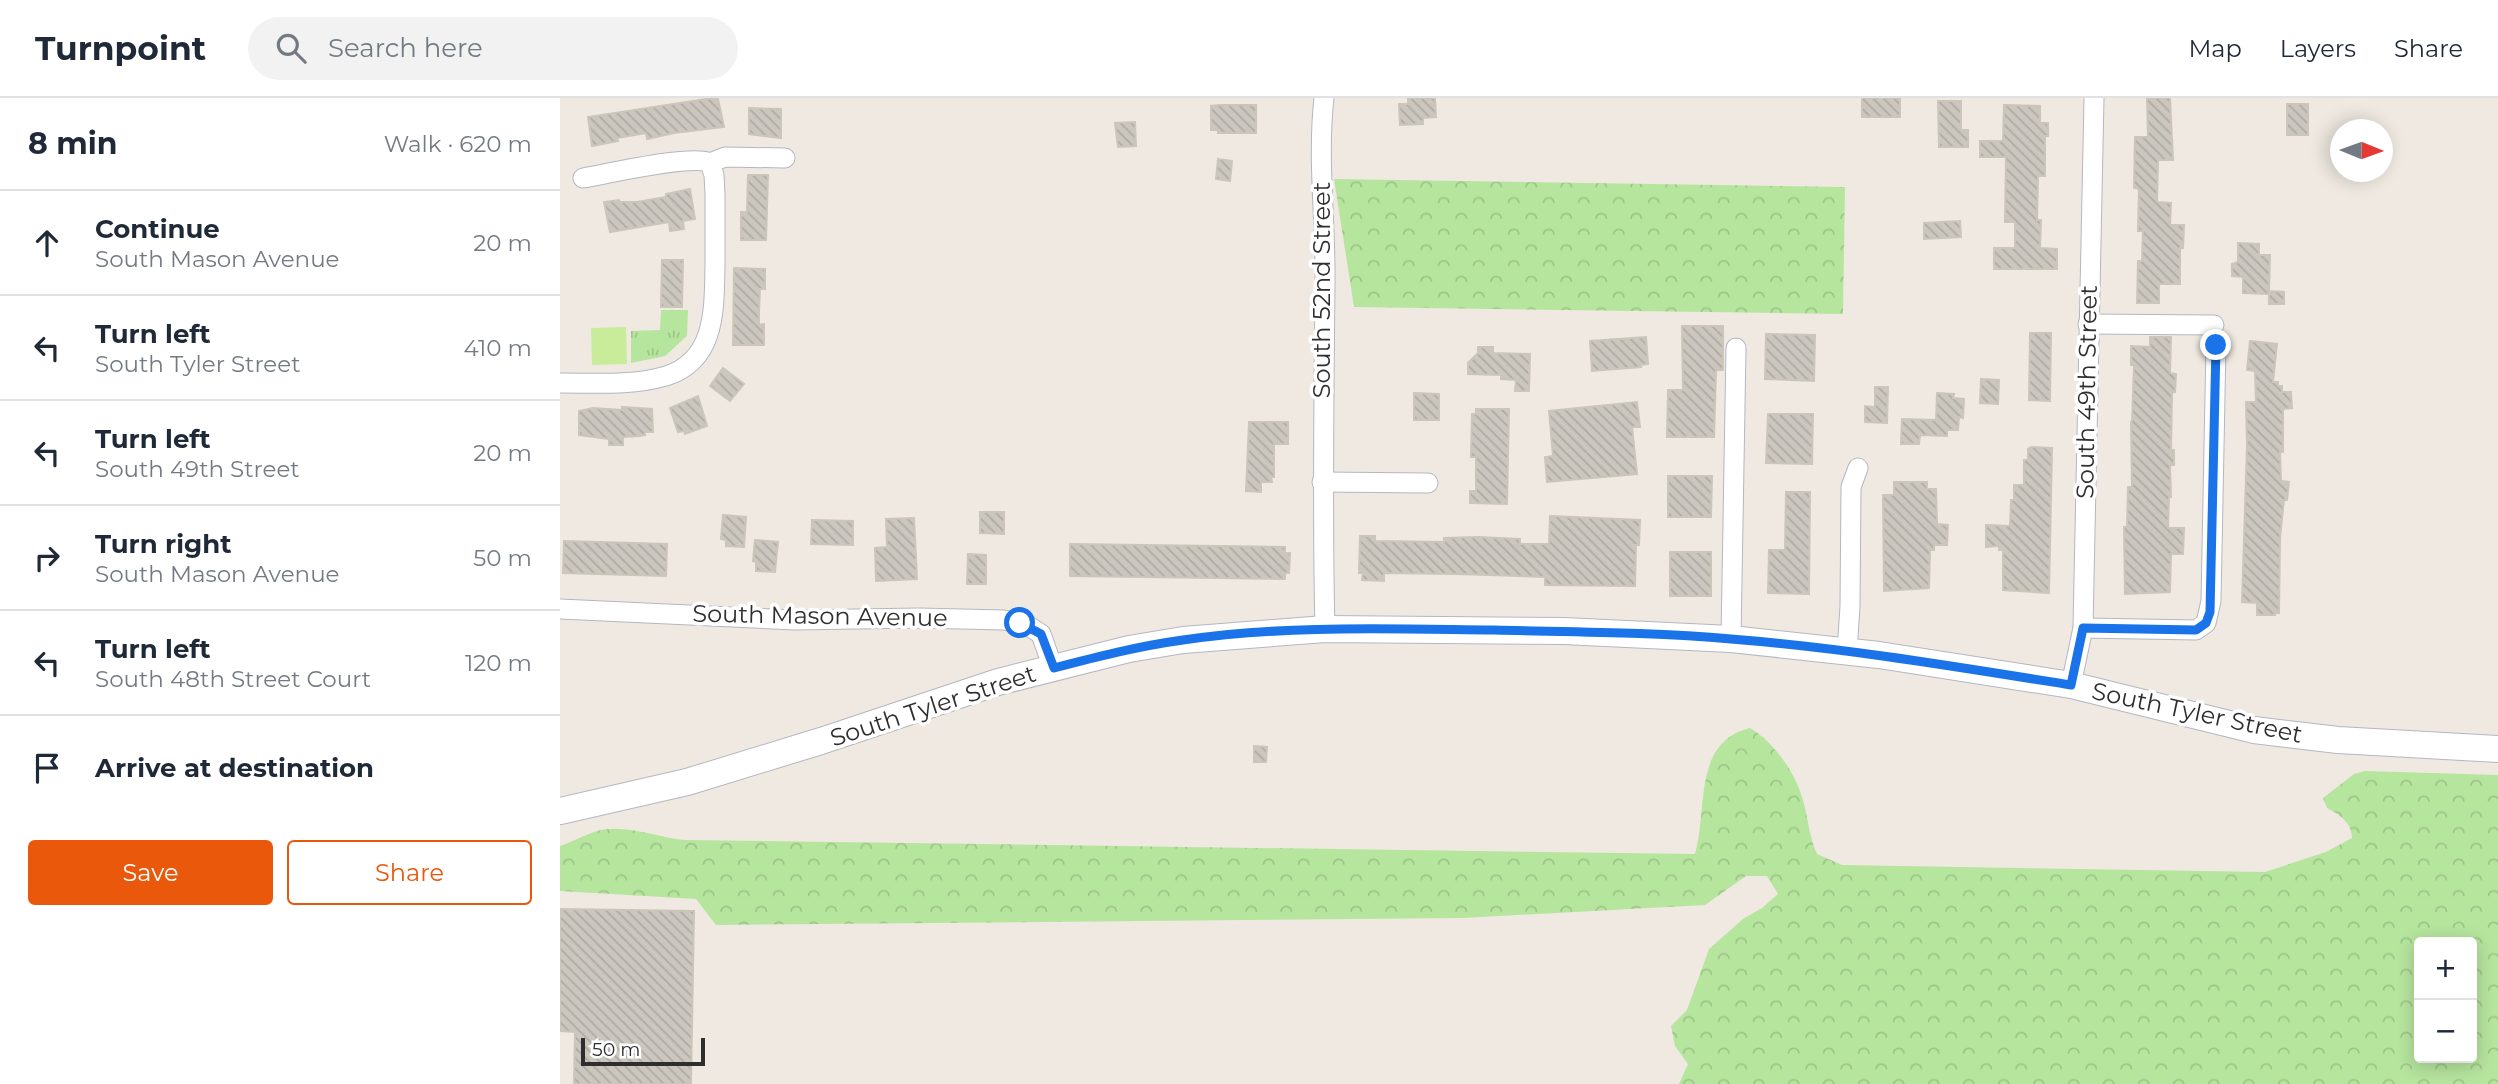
<!DOCTYPE html>
<meta charset="utf-8">
<style>
:root{--surface:#fff;--page:#f2f2f3;--text:#1f2937;--muted:#747a83;--line:#e0e1e3;--accent:#ea580c}
body{margin:0;font-family:Montserrat,sans-serif;background:var(--page);color:var(--text)}
.controls{position:absolute;right:21px;bottom:21px;display:grid;overflow:hidden;border-radius:7px;box-shadow:0 4px 18px #0003}
.controls button{width:63px;height:63px;display:grid;place-items:center;padding:0;border:0;border-bottom:2px solid var(--line);background:var(--surface);color:var(--text);font:35px sans-serif}
.compass{position:absolute;left:1770px;top:21px;width:63px;height:63px;border-radius:50%;background:var(--surface);box-shadow:0 4px 18px #0003;rotate:91deg}
.scale{position:absolute;left:21px;bottom:18px;width:124px;box-sizing:border-box;padding-left:7px;border:4px solid #2e2e2e;border-top:0;font-size:19px;line-height:24px;white-space:nowrap;color:#2e2e2e;-webkit-text-stroke:5px #fff;paint-order:stroke}
.stop{position:absolute;width:21px;height:21px;margin:-16px;border:5px solid #1a73e8;border-radius:50%;background:#fff}
.stop.end{background:#1a73e8;border-color:#fff;box-shadow:0 2px 7px #0008}
.list{margin:0;padding:0;list-style:none}
h2{display:flex;justify-content:space-between;align-items:center;height:91px;margin:0;padding:0 28px;font-size:30px}
h2 small{font-size:23px;font-weight:400;color:var(--muted)}
.list li{display:grid;grid-template-columns:46px 1fr auto;gap:21px;align-items:center;box-sizing:border-box;height:105px;padding:0 28px;border-top:2px solid var(--line)}
.list b{display:block;font-size:26px;white-space:nowrap}
.list p{margin:0;font-size:23px;white-space:nowrap;color:var(--muted)}
.list em{font-size:23px;font-style:normal;color:var(--muted)}
.actions{display:flex;gap:14px;padding:21px 28px}
.actions a{flex:1;padding:16px 0;border:2px solid var(--accent);border-radius:7px;text-align:center;font-size:24px;color:var(--accent)}
.actions .main{background:var(--accent);color:#fff}
.icon{flex:none;width:38px;height:38px;fill:none;stroke:currentColor;stroke-width:2;stroke-linecap:round;stroke-linejoin:round}
.map{position:relative;flex:none;width:1938px;height:986px;overflow:hidden}
header{display:flex;align-items:center;gap:42px;box-sizing:border-box;height:98px;padding:0 35px;background:var(--surface);border-bottom:2px solid var(--line)}
header strong{font-size:33px}
nav{display:flex;gap:38px;margin-inline-start:auto;font-size:24px}
.search{width:490px;height:63px;background:var(--page);display:flex;align-items:center;gap:18px;box-sizing:border-box;padding:0 24px;border-radius:38px;color:var(--muted);font-size:26px}
main{display:flex}
aside{flex:1;background:var(--surface)}
.map>svg:first-child{display:block}
.forest{fill:url(#forest-crowns);fill-rule:evenodd}
.park{fill:url(#park-tufts)}
.pitch{fill:#c9ec9a}
.building{fill:url(#building-back-hatch);stroke:#cbc5ba;stroke-width:2}
.lines{fill:none;stroke-linecap:round;stroke-linejoin:round}
.street-casing{stroke:#b4b7c1;stroke-width:21}
.secondary-casing{stroke:#b4b7c1;stroke-width:28}
.street{stroke:#fff;stroke-width:19}
.secondary{stroke:#fff;stroke-width:26}
.route{stroke:#1a73e8;stroke-width:9}
.labels{text-anchor:middle;stroke-width:7;stroke-linejoin:round;paint-order:stroke}
.street-label{font-size:24px;fill:#2e2e2e;stroke:#fff}
</style>
<header>
<strong>Turnpoint</strong>
<div class="search"><svg class="icon" aria-label="search" viewBox="0 0 24 24"><circle cx="10" cy="10" r="6"/><path d="M15 15l6 6"/></svg>Search here</div>
<nav><a>Map</a><a>Layers</a><a>Share</a></nav>
</header>
<main>
<aside>
<h2>8 min<small>Walk · 620 m</small></h2>
<ul class="list">
<li><svg class="icon" aria-label="ahead" viewBox="0 0 24 24"><path d="M12 20V5M6 11l6-6 6 6"/></svg><div><b>Continue</b><p>South Mason Avenue</p></div><em>20 m</em></li>
<li><svg class="icon" aria-label="left" viewBox="0 0 24 24"><path d="M17 20v-9H6M10 6l-5 5 5 5"/></svg><div><b>Turn left</b><p>South Tyler Street</p></div><em>410 m</em></li>
<li><svg class="icon" aria-label="left" viewBox="0 0 24 24"><path d="M17 20v-9H6M10 6l-5 5 5 5"/></svg><div><b>Turn left</b><p>South 49th Street</p></div><em>20 m</em></li>
<li><svg class="icon" aria-label="right" viewBox="0 0 24 24"><path d="M7 20v-9h11M14 6l5 5-5 5"/></svg><div><b>Turn right</b><p>South Mason Avenue</p></div><em>50 m</em></li>
<li><svg class="icon" aria-label="left" viewBox="0 0 24 24"><path d="M17 20v-9H6M10 6l-5 5 5 5"/></svg><div><b>Turn left</b><p>South 48th Street Court</p></div><em>120 m</em></li>
<li><svg class="icon" aria-label="arrive" viewBox="0 0 24 24"><path d="M6 21V4h12l-3 4 3 4H6"/></svg><div><b>Arrive at destination</b></div></li>
</ul>
<div class="actions"><a class="main">Save</a><a>Share</a></div>
</aside>
<div class="map">
<svg width="1938" height="986" viewBox="0 0 1938 986">
<defs>
<pattern id="forest-crowns" width="20" height="18" patternUnits="userSpaceOnUse" patternTransform="scale(1.75)"><rect width="20" height="18" fill="#b6e59e"/><path d="M2 6a3 3 0 1 1 6 0M12 15a3 3 0 1 1 6 0" fill="none" stroke="#9dc588"/></pattern>
<pattern id="park-tufts" width="24" height="20" patternUnits="userSpaceOnUse" patternTransform="scale(1.75)"><rect width="24" height="20" fill="#b6e59e"/><path d="M3 7l-1-3M5 7V3M7 7l1-3M15 17l-1-3M17 17v-4M19 17l1-3" fill="none" stroke="#9dc588"/></pattern>
<pattern id="building-back-hatch" width="6" height="6" patternUnits="userSpaceOnUse" patternTransform="scale(1.75)"><rect width="6" height="6" fill="#cbc7bf"/><path d="M-1 5l2 2M0 0l6 6M5-1l2 2" fill="none" stroke="#afaba4"/></pattern>
</defs>
<rect width="100%" height="100%" fill="#efe9e1"/>
<!-- forest -->
<g class="forest">
<path d="M774,81L1285,89L1283,216L794,209Z"/>
<path d="M1190,630C1212,643 1231,669 1240,693C1248,714 1248,737 1257,756L1282,767L1705,774L1766,754L1792,740C1792,725 1779,716 1767,710L1763,700L1794,676L1805,673L1938,677V986H1119L1128,966L1115,948L1111,928L1127,912L1149,851L1183,821L1202,810L1218,796L1207,778H1186L1145,807L903,820L156,827L136,801L0,793V748C12,744 24,737 37,733C64,725 99,740 126,742L1135,756C1148,712 1132,644 1190,630ZM1859,844H1912V960H1859Z"/>
</g>
<!-- park -->
<path class="park" d="M101,212H128L127,238L105,258L71,265V233L100,232Z"/>
<!-- pitch -->
<path class="pitch" d="M66,229L67,266L32,267L31,230Z"/>
<!-- building -->
<g class="building">
<path d="M848,0H875L876,19L863,20V26L840,27L839,6H848Z"/>
<rect x="1302" y="0" width="38" height="19"/>
<path d="M1587,0H1610L1613,62H1598L1597,104L1611,105L1610,127H1624L1623,150H1620V186H1599V205H1577L1578,163H1582L1583,133H1578L1579,91L1574,90L1575,39H1588Z"/>
<path d="M146,1H158L164,29L114,35L87,41L86,35L57,40L58,43L32,48L28,19Z"/>
<path d="M1378,3H1401V32H1408V49H1379Z"/>
<rect x="1727" y="6" width="21" height="31"/>
<path d="M659,7H696V35H658V32H651V8Z"/>
<path d="M1444,7L1480,8V25H1488V38H1485V78H1478L1477,122H1481L1480,150L1497,151V171H1434V150H1455V124H1445L1446,59H1420V43H1443Z"/>
<path d="M189,10L221,11V40L189,36Z"/>
<path d="M575,24L576,48L558,49L555,25Z"/>
<path d="M658,61L672,63L670,83L656,81Z"/>
<path d="M188,77H208L206,142H181V114H187Z"/>
<path d="M130,91L135,121L123,123L124,131L110,133L109,124L50,134L44,104L59,102L60,104H77L106,99V96Z"/>
<path d="M1400,123L1401,139L1364,141V125Z"/>
<path d="M1678,145L1699,146V157H1710L1709,193L1724,194V206H1709V196L1683,195V179L1672,178V166L1678,164Z"/>
<path d="M102,162H123L122,209H101Z"/>
<path d="M174,170L205,171V191H200L199,213V227L204,226V247H173Z"/>
<path d="M1122,228H1163V272H1156L1154,339H1107L1108,292H1123Z"/>
<path d="M1470,235H1491L1490,303L1469,302Z"/>
<path d="M1206,236L1255,237L1254,283L1205,281Z"/>
<path d="M1086,239L1088,266L1081,267V269L1032,273L1030,243Z"/>
<path d="M1590,239H1611L1610,275L1616,276L1615,294H1612L1611,352H1614V367H1610L1611,399H1609L1608,430H1624L1623,456H1611L1610,494L1565,496L1564,429H1567L1568,389H1572L1571,324H1572L1574,267H1571V248L1590,249Z"/>
<path d="M1690,243L1717,246L1713,284H1718V288H1722V294H1731L1732,310L1723,311V354H1720L1721,383L1729,384L1727,402H1724L1720,440L1719,515H1715V517H1697V505L1682,504L1687,347L1686,304H1696L1695,273L1687,272Z"/>
<path d="M918,249H933V255L970,256L969,293H955L956,282L941,281V277L908,276V265L918,255Z"/>
<path d="M163,270L184,286L170,303L150,288Z"/>
<path d="M1421,281L1439,282L1438,306L1420,305Z"/>
<path d="M1315,289H1328L1327,325L1305,324V308L1315,309Z"/>
<path d="M854,295L879,296V322H854Z"/>
<path d="M1377,295L1394,296L1393,300L1404,301L1403,320L1399,319L1398,332H1387V338L1360,337L1359,346H1341L1342,321L1376,322Z"/>
<path d="M138,298L147,328L125,336L124,333L118,334L110,310Z"/>
<path d="M1077,304L1080,329H1072L1077,376L987,384L985,359L993,358L989,313Z"/>
<path d="M62,309L92,311L93,334H85V337L80,338L63,339V347H49V341L19,337V313L33,310L62,312Z"/>
<path d="M916,311H949L947,406L910,405V393H916V359H911L912,316H916Z"/>
<path d="M1208,316H1253L1252,366L1206,365Z"/>
<path d="M689,324H728V346H714V379H711L712,384H701V394L686,393Z"/>
<path d="M1471,349L1492,350L1489,495L1443,492V452H1439V448L1426,449V427L1450,428L1451,402H1454V387H1464V362H1468V351Z"/>
<path d="M1108,378H1152L1151,419H1108Z"/>
<path d="M1334,384H1367V391H1376L1377,426L1388,427L1387,447H1374V452H1370L1369,490L1324,493L1323,397H1334Z"/>
<path d="M1226,394H1250L1249,496L1208,495L1209,452H1225Z"/>
<path d="M420,414H444V436L420,435Z"/>
<path d="M163,417L186,419L184,449L166,448V442L161,441Z"/>
<path d="M990,418L1080,422L1079,447H1076L1075,488L985,487V479L897,476L824,475V483L802,482L803,475H799L800,438H815V443L884,444V440L918,439L960,441V446H989Z"/>
<path d="M354,420L357,481L316,483L315,450L327,449L326,421Z"/>
<path d="M252,422L293,423V447L251,446Z"/>
<path d="M195,442L218,444L215,474L196,473V464L193,463Z"/>
<path d="M4,443L107,446L106,478L3,475Z"/>
<path d="M510,446L725,449V455H730L729,475H725V481L510,478Z"/>
<rect x="1110" y="454" width="41" height="44"/>
<path d="M408,456L426,457V486H407Z"/>
<path d="M694,648L707,649L706,664H694Z"/>
<path d="M0,811L134,813L131,986H14L15,934L0,933Z"/>
</g>
<g class="lines">
<!-- street casing -->
<g class="street-casing">
<g id="street">
<path d="M764,0C757,62 766,124 765,186C764,301 762,416 765,531"/>
<path d="M150,65L165,59L225,60"/>
<path d="M1528,226L1654,227"/>
<path d="M0,285C35,285 72,288 106,278C157,262 154,209 155,166C155,143 155,119 155,96L154,77L150,65C132,56 47,76 23,80"/>
<path d="M762,384L868,385"/>
<path d="M0,511L235,522L359,520L444,522L467,527L481,536L493,570"/>
<path d="M1523,530L1636,532L1646,525L1651,503L1656,247"/>
<path d="M1171,541L1176,250"/>
<path d="M1287,553L1290,509L1291,389L1298,370"/>
<path d="M1511,587L1523,530L1534,0"/>
</g>
</g>
<!-- secondary casing -->
<g class="secondary-casing">
<path id="secondary" d="M0,713L127,684L261,643L438,584L569,551L623,542L765,531L1004,533L1171,541L1319,557L1511,587L1694,632L1778,642L1938,651"/>
</g>
<!-- street -->
<use href="#street" class="street"/>
<!-- secondary -->
<use href="#secondary" class="secondary"/>
</g>
<g class="lines">
<!-- route -->
<path class="route" d="M460,525L481,536L494,570C536,559 579,548 623,542C725,527 830,531 934,532C1013,534 1093,534 1171,541C1285,550 1398,569 1511,587L1523,530L1636,532L1646,525L1650,514L1656,247"/>
</g>
<g class="labels">
<!-- street labels -->
<g class="street-label">
<text transform="translate(762 192) rotate(-90)" y="8">South 52nd Street</text>
<text transform="translate(1527 294) rotate(-89)" y="8">South 49th Street</text>
<text transform="translate(260 518) rotate(1)" y="8">South Mason Avenue</text>
<text transform="translate(373 608) rotate(-18)" y="8">South Tyler Street</text>
<text transform="translate(1637 615) rotate(12)" y="8">South Tyler Street</text>
</g>
</g>
</svg>
<div class="controls">
<button>+</button>
<button>−</button>
</div>
<svg class="compass" viewBox="-18 -18 36 36"><path d="M0-13l5 13h-10z" fill="#e53935"/><path d="M0 13l5-13h-10z" fill="#747a83"/></svg>
<div class="scale">50 m</div>
<div class="stop" style="left:460px;top:525px"></div>
<div class="stop end" style="left:1656px;top:247px"></div>
</div>
</main>
